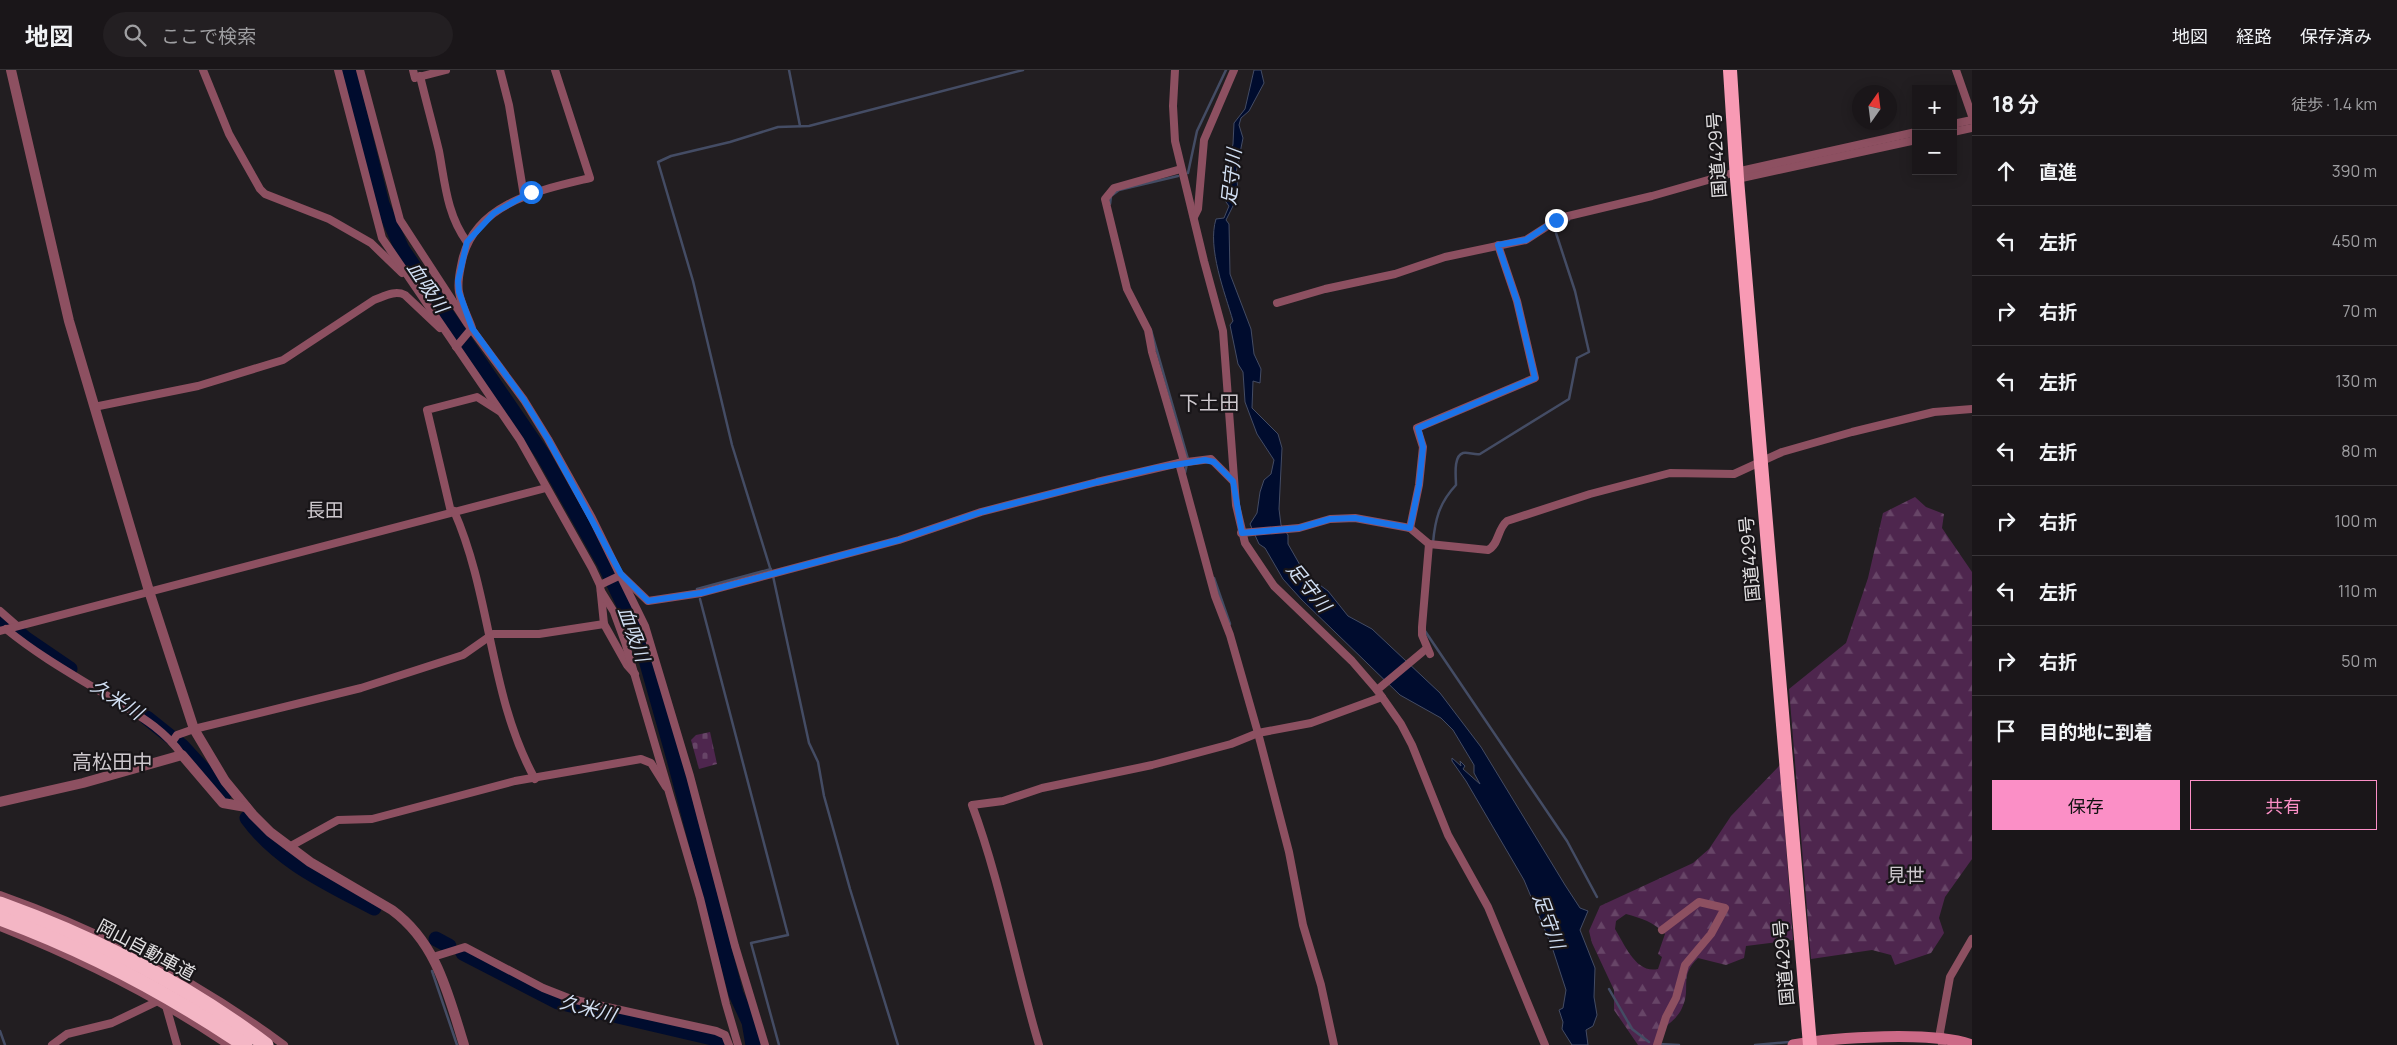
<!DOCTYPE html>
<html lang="ja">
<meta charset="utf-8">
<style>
:root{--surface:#1a1619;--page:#231f22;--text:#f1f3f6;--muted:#9f9fa2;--line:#383538;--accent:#fb8fc6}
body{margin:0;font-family:Manrope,"Noto Sans JP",sans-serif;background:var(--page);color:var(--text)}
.controls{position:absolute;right:15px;top:15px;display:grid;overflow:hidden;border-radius:0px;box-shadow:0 2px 12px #0003}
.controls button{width:45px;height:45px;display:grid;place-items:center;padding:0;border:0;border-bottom:1px solid var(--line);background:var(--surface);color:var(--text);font:25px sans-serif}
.compass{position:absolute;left:1852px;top:15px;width:45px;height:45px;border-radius:50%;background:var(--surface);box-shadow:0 2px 12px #0003;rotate:14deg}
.stop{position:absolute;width:15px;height:15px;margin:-11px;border:4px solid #1a73e8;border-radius:50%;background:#fff}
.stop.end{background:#1a73e8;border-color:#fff;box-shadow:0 1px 5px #0008}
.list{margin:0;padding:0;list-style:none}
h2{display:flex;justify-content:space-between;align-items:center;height:65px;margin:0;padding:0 20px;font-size:21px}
h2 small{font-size:16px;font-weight:400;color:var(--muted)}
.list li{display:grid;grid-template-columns:32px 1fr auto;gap:15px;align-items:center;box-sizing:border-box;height:70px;padding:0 20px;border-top:1px solid var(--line)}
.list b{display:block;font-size:19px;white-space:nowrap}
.list em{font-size:16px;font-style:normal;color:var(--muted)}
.actions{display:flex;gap:10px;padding:15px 20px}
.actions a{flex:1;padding:11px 0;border:1px solid var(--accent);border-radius:0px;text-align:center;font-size:18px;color:var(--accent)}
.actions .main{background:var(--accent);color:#111}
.icon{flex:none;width:28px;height:28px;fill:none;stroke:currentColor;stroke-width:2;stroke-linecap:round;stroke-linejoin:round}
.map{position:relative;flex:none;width:1972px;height:975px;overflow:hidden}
header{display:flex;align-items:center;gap:30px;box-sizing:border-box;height:70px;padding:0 25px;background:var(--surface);border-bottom:1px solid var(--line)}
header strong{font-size:24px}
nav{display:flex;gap:28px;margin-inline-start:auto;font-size:18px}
.search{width:350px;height:45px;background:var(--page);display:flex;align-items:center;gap:12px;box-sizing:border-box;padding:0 18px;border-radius:28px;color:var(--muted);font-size:19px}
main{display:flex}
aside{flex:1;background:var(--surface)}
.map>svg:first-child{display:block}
.forest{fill:url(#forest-firs);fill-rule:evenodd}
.cemetery{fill:url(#cemetery-stones)}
.water{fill:#000c2e;stroke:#444c64}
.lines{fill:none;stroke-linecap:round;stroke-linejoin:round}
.stream{stroke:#444c64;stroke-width:2.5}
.river{stroke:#000c2e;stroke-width:15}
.minor{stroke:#8d5061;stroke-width:8}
.tertiary{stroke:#8d5061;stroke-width:10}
.secondary{stroke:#cc6a87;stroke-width:11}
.trunk{stroke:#f89ab4;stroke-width:14}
.motorway{stroke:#f4b6c5;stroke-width:15}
.route{stroke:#1a73e8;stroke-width:6}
.labels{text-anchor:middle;stroke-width:4.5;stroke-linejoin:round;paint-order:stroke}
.street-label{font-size:18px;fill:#e2e0e2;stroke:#181518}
.water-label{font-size:19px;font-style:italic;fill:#d1dff3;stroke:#181518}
.neighbourhood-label{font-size:19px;fill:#cdc8cd;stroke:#181518}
.quarter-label{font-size:20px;fill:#cdc8cd;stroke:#181518}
</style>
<header>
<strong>地図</strong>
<div class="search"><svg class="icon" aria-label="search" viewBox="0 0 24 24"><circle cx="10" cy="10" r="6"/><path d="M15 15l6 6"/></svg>ここで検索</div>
<nav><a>地図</a><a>経路</a><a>保存済み</a></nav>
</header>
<main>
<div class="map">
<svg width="1972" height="975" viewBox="0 0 1972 975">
<defs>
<pattern id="forest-firs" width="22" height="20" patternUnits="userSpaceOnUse" patternTransform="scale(1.25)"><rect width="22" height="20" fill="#4e264e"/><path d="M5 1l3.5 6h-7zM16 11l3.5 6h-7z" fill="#674567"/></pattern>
<pattern id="cemetery-stones" width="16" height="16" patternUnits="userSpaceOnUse" patternTransform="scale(1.25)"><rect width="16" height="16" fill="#4e264e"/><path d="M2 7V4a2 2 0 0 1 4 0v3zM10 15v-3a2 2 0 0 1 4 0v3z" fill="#674567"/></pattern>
</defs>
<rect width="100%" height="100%" fill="#221e21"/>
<!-- forest -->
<g class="forest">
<path d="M1915,427L1926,437L1944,444L1942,458L1972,502V789L1945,827L1939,848L1944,863L1931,883L1895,895L1891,885L1872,880L1811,889L1789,619L1846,573L1868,508L1883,443Z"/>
<path d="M1780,695L1793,870L1746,876L1744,888L1726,895L1698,888C1678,907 1692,918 1682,938C1675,954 1660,955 1654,975H1638L1614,940V920L1592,873L1589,861L1600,836L1693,793L1709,779L1731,746ZM1626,844C1641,848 1654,852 1665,864L1658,884L1662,887L1658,899C1636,904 1625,875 1615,859L1616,851Z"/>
</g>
<!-- cemetery -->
<path class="cemetery" d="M710,662L717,694L699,699L691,670L696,665Z"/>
<!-- water -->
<path class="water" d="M1254,0H1261L1264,13L1249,41L1241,48L1239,55L1243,68L1236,103L1238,119L1234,134L1226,150L1229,154L1230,204L1251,259L1254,284L1261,299L1260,313L1253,311L1252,338L1278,364L1282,378L1279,439L1281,455L1288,465V474L1300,495L1309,507L1328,521L1348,546L1372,559L1440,623L1481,677L1565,815L1580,838L1588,841L1580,860L1595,898L1594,927L1597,945L1593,956L1586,960L1588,975H1572L1562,959L1563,952L1559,940L1563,938L1566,920L1552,877L1524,810L1466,711L1452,691V688L1461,696L1460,691L1465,696L1463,699L1480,714L1474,703V695L1453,660L1441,648L1400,625L1302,530L1283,509L1265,478L1259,474L1250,454L1257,443L1260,422L1264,410L1271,404L1274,390L1257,364L1245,332L1243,302L1238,294L1230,255L1233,251C1225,223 1207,178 1216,149L1224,148L1229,136L1223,128L1222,121L1233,74L1234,53L1245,39Z"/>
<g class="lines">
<!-- stream -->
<g class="stream">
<path d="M789,0L800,56"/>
<path d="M1188,103L1197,61L1226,0"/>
<path d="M1110,134L1111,126L1119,120L1178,106"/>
<path d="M1151,260L1188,389L1185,403"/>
<path d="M1433,473C1435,450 1439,433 1456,415C1456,407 1453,386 1463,383C1468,382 1475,385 1480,384L1569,329L1577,288L1589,282L1575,221L1556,163L1557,155L1569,150"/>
<path d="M771,501L732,375L693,211L658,92L671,86L730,72L778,57L809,56L1023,0"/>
<path d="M773,506L809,673L818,692L824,726L850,819L898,975"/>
<path d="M1214,508L1230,554"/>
<path d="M697,519L771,499"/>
<path d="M700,529L788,865L751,873L779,975"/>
<path d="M1425,561L1567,771L1597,827"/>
<path d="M432,901L457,975"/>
<path d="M1609,919L1632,959L1649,972"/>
<path d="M0,961L5,975"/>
<path d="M719,969L726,974"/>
<path d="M1659,974L1679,975"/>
<path d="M1755,975L1790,972"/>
</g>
<!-- river -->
<g class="river">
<path d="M349,0L382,134L402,179L543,385L604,493L633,554L646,590L674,689L736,924L749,952L753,975"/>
<path d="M0,546L26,569L70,599"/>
<path d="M147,648L182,676L225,723"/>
<path d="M247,748C279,792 327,813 374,838"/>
<path d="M436,869L449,876"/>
<path d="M463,883L558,932L721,970"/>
</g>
<!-- minor -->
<g class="minor">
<path d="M203,0L229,64L260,119L265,124L329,149L371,173L402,203"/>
<path d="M338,0L382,168L520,370L592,498L600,515L604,554L627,595L635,604"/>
<path d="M360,0L400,150L467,253L524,330L548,369L592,448L645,556L690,706L735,876L765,975"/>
<path d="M413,0L415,8L446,0"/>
<path d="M500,0L509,35L524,126"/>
<path d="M1175,0L1173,36L1175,71L1204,191L1223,261L1236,435L1245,473L1274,516L1352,591L1377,620L1401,654L1412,675L1448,765L1488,837L1545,975"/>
<path d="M1956,0L1972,46"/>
<path d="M420,6C426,31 433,56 439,81C445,113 447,145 467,172"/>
<path d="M1953,54L1972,50"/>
<path d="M1953,62L1972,58"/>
<path d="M1181,99L1114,118L1105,129L1127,219L1148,260L1152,282L1183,388L1182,393"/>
<path d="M1737,109L1916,70"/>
<path d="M1194,147L1198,139L1204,70L1234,0"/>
<path d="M1277,233L1325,219L1395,204L1445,187L1526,170L1560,148L1652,126L1736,102L1916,62"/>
<path d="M456,277L472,258C468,247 461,234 459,222C457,212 460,201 462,191C474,133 540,120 590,108L555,0"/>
<path d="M94,337L198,316L283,290L374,230C385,226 395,220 405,225L440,258"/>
<path d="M1179,393L1215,526L1230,565L1258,663L1289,782L1303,855L1321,915L1334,975"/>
<path d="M454,441C492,527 489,626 535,709"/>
<path d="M451,442L427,340L477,327L499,341"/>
<path d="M1410,458L1419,415L1423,377L1417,358L1535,308L1517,231L1498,175"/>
<path d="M1241,463L1299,458L1330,449L1355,448L1410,458L1429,474L1488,480C1499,475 1497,459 1507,451L1590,424L1670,403L1734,404L1782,382L1852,362L1934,342L1972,339"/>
<path d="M1429,474L1422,557V565L1430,584"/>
<path d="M600,515L621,505L648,531L701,523L899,470L981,442L1097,412L1179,393L1211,389L1233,411"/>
<path d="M601,521L614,542L625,572L700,828L726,934L738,975"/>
<path d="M0,541L16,555"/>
<path d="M6,559C39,586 75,606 111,628C138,645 164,659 182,685"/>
<path d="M0,561L546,418"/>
<path d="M1377,620L1426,579"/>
<path d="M172,672L177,665L194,659L361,618L463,585L493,564H539L604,554"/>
<path d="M289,777L338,750L372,749L515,711L641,689L651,693L666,717"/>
<path d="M0,825C102,861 197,911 284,975"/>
<path d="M0,857C80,889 156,926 228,975"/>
<path d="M433,887L465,877L543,918L571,929L716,961L725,965L729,975"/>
<path d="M166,936L177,975"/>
<path d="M52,975L67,964L112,953L158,931"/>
<path d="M1039,975C1015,895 1001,813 972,735L1003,731L1042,718L1152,695L1231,674L1258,663L1311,653L1382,627"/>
<path d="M1657,975L1666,947L1676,928L1685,895L1711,864L1725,838L1699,832L1662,860"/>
<path d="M1942,975L1940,962L1950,907L1972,869"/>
</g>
<!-- tertiary -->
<g class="tertiary">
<path d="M11,0L69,251L149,521L194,659L225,711L253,745L270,762L310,792L392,840C437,873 448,924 464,975"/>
<path d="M0,732L83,713L182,685L223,733L246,737"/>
</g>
<!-- secondary -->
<path class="secondary" d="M1793,975C1835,967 1934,961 1972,975"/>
<!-- trunk -->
<path class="trunk" d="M1730,0L1737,109L1810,975"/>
<!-- motorway -->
<g class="motorway">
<path d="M0,834C94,868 186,914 266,975"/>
<path d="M0,848C87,880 168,923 245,975"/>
</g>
</g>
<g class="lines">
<!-- route -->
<path class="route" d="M531,122L494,143L467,172L458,211L459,222L472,258L524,330L548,369L621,504L648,531L701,523L899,470L981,442L1097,412L1156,398L1205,390L1214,392L1233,411L1242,463L1299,458L1330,449L1355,448L1410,458L1419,415L1423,377L1418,358L1535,308L1517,231L1498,175L1526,170L1556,150"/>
</g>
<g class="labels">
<!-- street labels -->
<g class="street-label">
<text transform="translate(1717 85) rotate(-94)" y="6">国道429号</text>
<text transform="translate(1750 489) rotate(-95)" y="6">国道429号</text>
<text transform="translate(146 880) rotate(28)" y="6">岡山自動車道</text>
<text transform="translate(1784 893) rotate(-95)" y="6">国道429号</text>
</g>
<!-- water labels -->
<g class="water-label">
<text transform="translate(1231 107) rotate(-84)" y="7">足守川</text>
<text transform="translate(428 217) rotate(56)" y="7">血吸川</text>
<text transform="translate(1309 517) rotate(51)" y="7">足守川</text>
<text transform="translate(634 564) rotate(70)" y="7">血吸川</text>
<text transform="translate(117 629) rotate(33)" y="7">久米川</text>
<text transform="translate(1549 851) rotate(70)" y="7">足守川</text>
<text transform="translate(588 938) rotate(15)" y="7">久米川</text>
</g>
<!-- neighbourhood labels -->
<g class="neighbourhood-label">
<text x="325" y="447">長田</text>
<text x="1906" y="812">見世</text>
</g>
<!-- quarter labels -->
<g class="quarter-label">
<text x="1209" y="340">下土田</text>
<text x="112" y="699">高松田中</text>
</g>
</g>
</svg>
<div class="controls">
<button>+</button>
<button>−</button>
</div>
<svg class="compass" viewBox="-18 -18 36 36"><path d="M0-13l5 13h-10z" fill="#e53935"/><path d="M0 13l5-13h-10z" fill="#9f9fa2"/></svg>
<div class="stop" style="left:531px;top:122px"></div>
<div class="stop end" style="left:1556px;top:150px"></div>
</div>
<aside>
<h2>18 分<small>徒歩 · 1.4 km</small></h2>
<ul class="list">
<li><svg class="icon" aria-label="ahead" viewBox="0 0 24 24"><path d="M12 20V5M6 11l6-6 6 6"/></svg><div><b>直進</b></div><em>390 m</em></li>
<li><svg class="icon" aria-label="left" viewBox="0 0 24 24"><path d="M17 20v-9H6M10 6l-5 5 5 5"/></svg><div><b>左折</b></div><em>450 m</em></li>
<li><svg class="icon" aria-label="right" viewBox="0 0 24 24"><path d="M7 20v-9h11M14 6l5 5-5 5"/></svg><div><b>右折</b></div><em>70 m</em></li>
<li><svg class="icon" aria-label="left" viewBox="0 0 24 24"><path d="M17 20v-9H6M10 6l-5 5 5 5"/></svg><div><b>左折</b></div><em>130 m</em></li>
<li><svg class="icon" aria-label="left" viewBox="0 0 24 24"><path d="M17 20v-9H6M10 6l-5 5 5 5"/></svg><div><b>左折</b></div><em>80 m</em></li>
<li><svg class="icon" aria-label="right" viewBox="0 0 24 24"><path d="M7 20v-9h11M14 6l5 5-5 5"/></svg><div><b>右折</b></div><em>100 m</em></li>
<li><svg class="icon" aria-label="left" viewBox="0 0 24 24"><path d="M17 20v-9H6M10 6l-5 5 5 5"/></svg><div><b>左折</b></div><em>110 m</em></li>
<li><svg class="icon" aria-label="right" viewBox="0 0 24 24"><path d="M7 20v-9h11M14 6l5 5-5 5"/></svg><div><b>右折</b></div><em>50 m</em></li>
<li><svg class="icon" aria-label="arrive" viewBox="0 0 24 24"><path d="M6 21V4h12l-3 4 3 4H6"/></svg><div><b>目的地に到着</b></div></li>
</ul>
<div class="actions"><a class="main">保存</a><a>共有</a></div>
</aside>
</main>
